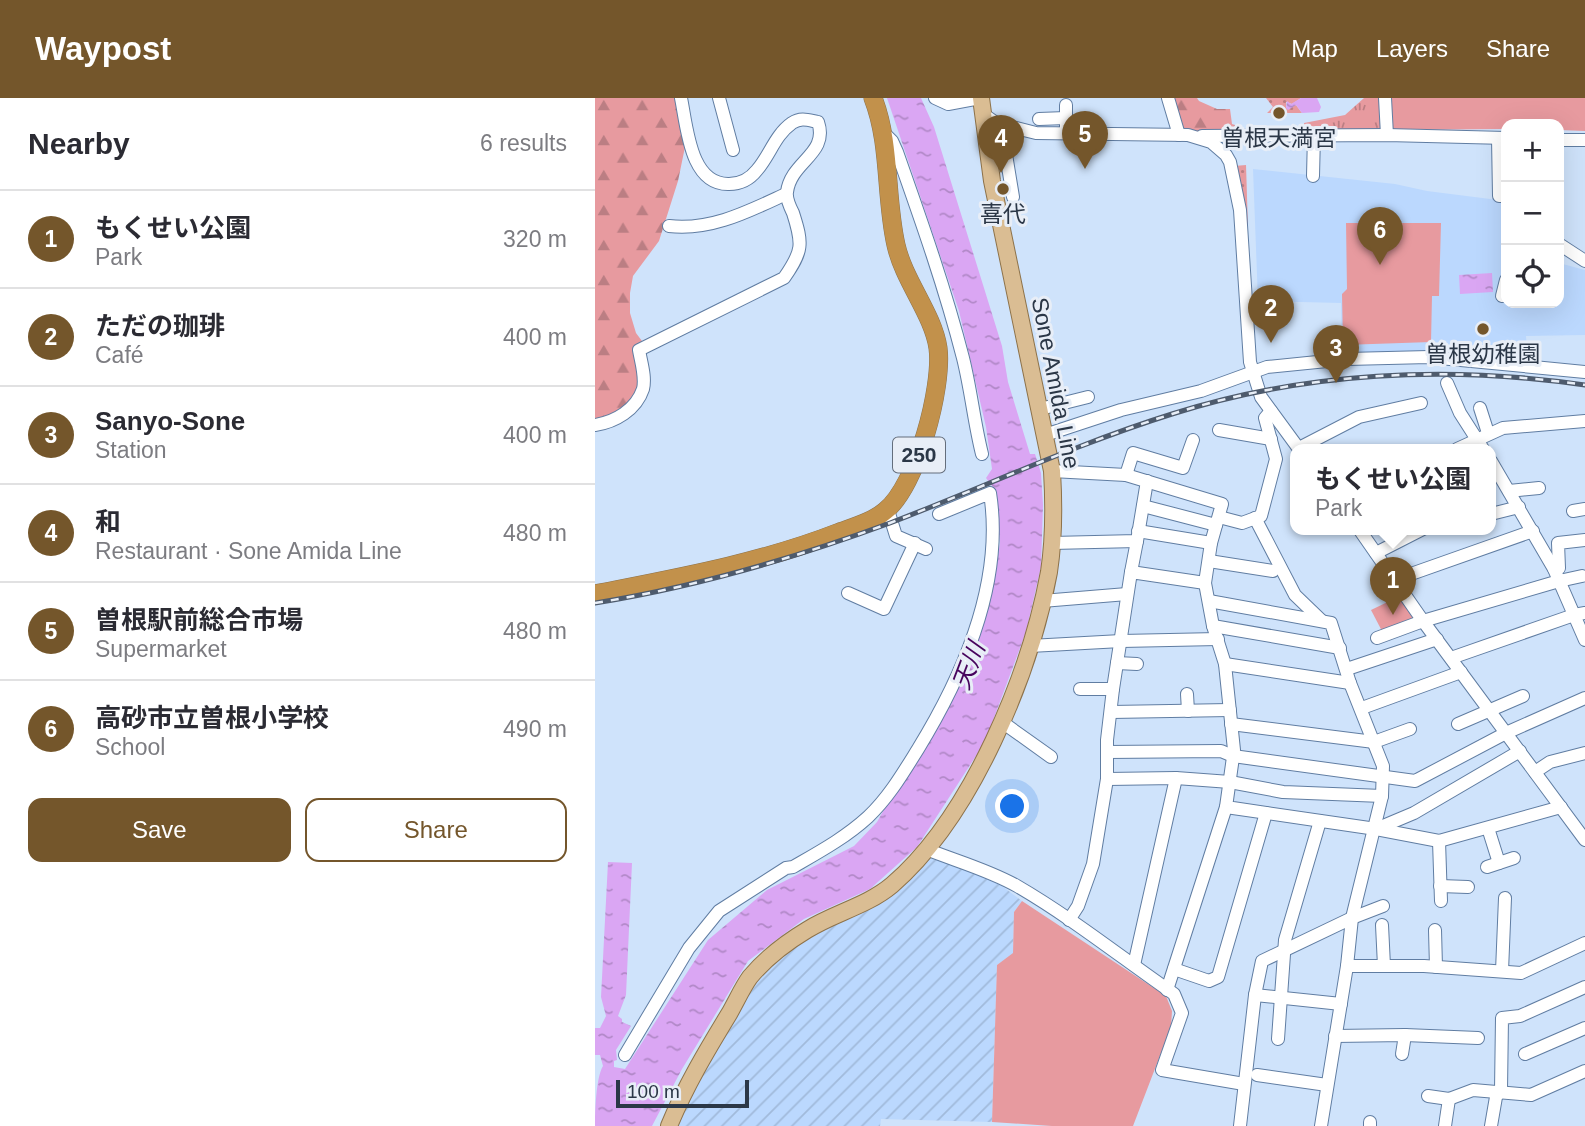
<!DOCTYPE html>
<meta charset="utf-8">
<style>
:root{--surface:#fff;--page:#f2f2f3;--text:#2b2b33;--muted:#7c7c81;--line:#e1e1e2;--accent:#74562b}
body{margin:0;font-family:Arial,"Noto Sans JP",sans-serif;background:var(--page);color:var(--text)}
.controls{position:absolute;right:21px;top:21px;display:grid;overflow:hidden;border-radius:14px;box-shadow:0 7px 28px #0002}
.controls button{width:63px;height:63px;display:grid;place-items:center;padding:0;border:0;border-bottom:2px solid var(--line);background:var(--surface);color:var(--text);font:35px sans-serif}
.scale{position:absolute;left:21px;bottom:18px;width:133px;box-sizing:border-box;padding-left:7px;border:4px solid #2b3747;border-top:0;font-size:19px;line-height:24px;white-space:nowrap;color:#2b3747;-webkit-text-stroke:5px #e8eef7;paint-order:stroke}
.you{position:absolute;left:418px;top:709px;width:24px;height:24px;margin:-18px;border:5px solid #fff;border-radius:50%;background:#1a73e8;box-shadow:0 0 0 10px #1a73e833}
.badge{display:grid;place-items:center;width:46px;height:46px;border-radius:50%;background:var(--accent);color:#fff;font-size:23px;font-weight:700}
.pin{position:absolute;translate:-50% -58px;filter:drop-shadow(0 2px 4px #0008)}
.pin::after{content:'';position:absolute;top:37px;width:24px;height:21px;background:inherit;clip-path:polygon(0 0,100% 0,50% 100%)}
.popup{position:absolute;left:695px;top:346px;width:206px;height:91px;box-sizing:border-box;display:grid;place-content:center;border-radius:14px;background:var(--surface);filter:drop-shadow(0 2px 5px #0005);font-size:23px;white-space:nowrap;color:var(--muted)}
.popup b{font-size:26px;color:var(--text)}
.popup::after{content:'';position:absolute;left:50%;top:100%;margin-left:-14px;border:14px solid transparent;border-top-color:var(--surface)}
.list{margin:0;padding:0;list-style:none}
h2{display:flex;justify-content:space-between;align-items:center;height:91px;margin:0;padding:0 28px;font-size:30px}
h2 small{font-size:23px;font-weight:400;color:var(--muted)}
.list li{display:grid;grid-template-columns:46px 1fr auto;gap:21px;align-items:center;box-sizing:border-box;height:98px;padding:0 28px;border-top:2px solid var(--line)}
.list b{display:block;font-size:26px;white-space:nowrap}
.list p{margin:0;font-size:23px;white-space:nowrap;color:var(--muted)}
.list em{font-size:23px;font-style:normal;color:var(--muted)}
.actions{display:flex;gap:14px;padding:21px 28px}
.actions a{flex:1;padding:16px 0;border:2px solid var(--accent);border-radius:14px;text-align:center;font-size:24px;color:var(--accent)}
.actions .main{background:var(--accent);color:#fff}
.icon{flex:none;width:38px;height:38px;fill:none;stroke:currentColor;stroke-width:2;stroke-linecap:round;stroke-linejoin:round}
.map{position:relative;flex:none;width:990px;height:1028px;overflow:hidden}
header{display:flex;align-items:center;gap:42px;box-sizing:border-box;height:98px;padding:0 35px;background:var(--accent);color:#fff}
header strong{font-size:33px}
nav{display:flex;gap:38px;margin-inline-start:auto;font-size:24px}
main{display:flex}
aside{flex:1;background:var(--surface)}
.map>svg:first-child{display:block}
.built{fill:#bbd8fe}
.industrial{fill:url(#industrial-furrows)}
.grass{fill:url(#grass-tufts)}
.forest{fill:url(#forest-firs)}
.park{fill:#e79a9f}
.garden{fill:url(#garden-dots)}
.water{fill:url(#water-ripples)}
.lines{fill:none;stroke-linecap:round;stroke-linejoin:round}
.minor-casing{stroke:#607da2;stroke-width:14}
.major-casing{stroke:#8d724a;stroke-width:18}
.highway-casing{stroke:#8d724a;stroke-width:19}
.minor{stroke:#fff;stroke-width:12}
.major{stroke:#dabd93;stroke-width:16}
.highway{stroke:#c2914b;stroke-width:18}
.rail-casing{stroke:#4e5b6d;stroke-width:5}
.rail{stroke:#e8eef7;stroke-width:2.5;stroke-dasharray:8;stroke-linecap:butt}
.poi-dot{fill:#74562b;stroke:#e8eef7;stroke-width:2.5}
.labels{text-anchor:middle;stroke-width:6;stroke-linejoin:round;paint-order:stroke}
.shield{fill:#e8eef7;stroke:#646e7c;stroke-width:2}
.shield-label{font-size:21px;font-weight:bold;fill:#2b3747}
.poi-label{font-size:23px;fill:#2b3747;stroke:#e8eef7}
.street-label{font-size:23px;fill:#2b3747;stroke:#e8eef7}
.water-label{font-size:24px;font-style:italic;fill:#47035d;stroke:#e8eef7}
</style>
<header>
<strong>Waypost</strong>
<nav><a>Map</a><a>Layers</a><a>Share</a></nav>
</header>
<main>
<aside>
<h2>Nearby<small>6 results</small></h2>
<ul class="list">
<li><span class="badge">1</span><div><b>もくせい公園</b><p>Park</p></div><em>320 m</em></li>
<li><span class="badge">2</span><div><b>ただの珈琲</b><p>Café</p></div><em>400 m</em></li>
<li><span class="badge">3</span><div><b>Sanyo-Sone</b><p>Station</p></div><em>400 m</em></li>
<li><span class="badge">4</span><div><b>和</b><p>Restaurant · Sone Amida Line</p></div><em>480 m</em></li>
<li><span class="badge">5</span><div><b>曽根駅前総合市場</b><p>Supermarket</p></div><em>480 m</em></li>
<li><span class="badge">6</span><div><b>高砂市立曽根小学校</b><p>School</p></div><em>490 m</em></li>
</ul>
<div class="actions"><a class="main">Save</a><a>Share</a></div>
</aside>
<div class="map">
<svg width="990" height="1028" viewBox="0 0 990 1028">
<defs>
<pattern id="industrial-furrows" width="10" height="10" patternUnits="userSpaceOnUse" patternTransform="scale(1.75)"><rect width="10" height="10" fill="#bbd8fe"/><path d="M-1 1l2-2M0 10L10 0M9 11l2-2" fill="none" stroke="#a1badb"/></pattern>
<pattern id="grass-tufts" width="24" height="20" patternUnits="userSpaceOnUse" patternTransform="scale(1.75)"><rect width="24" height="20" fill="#e79a9f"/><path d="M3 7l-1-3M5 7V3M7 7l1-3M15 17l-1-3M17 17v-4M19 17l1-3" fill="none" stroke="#bb7e83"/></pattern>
<pattern id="forest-firs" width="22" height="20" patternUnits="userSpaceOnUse" patternTransform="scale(1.75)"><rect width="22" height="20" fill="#e79a9f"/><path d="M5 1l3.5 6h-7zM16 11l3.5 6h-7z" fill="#bb7e83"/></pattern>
<pattern id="garden-dots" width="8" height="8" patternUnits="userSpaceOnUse" patternTransform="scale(1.75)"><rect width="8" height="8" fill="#e79a9f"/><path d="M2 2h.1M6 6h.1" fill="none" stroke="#bb7e83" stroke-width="1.8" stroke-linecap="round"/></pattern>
<pattern id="water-ripples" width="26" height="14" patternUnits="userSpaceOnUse" patternTransform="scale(1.75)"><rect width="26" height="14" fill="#daa6f3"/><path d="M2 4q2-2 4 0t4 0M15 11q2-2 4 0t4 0" fill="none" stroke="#b188c7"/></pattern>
</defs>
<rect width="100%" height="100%" fill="#cfe3fb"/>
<!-- built -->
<path class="built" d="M658,71L800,86L832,93L911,103V159L906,176L904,201L933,209L934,205H964V165L990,172V237L931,238L933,265L747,257L746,205L663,203Z"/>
<!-- industrial -->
<path class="industrial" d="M328,759L358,766L407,788L427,803L419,814L418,856L402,867L397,1024L286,1021L285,1028H78L167,873L211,838Z"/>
<!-- grass -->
<path class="grass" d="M769,0H786L788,32H710L709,25L750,17Z"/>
<!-- forest -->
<g class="forest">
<path d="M0,0H81L90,49L83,83L64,143L38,178L35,195V215L41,235L50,247L41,299L5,325L0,322Z"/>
<path d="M577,0H602L604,3L622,11H635L637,26L640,27V33L595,34L587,31Z"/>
</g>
<!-- park -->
<g class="park">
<path d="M792,0H990V33L964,32V26H911V31L795,32Z"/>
<path d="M751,125H846L844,198H837L836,244L748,247L747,196L752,191Z"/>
<path d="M805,498L821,522L788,535L776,512Z"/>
<path d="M427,803L571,898L577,913L576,929L538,1028H457L397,1024L402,867L418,855L419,814Z"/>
</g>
<!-- garden -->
<g class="garden">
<path d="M671,0H706L697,6L691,4V10L701,7L707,15H672L678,9Z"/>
<path d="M651,67L653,130L649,131L639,68Z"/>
</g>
<!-- water -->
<g class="water">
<path d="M292,0H326L339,29L407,248L413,284L435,356H440L446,375L448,407L446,469L431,534L390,644L322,749L275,791L209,821L153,863L87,971L57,1028H0C0,1014 1,979 8,968L5,957H0V930H5L11,918L6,899L13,764L37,765L31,897L23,918L27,921V924L36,928L21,952L22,962L19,963V969L30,971L113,842L172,792L259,748L282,724L371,566L389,525L397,494L405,445L400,392L391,380L397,371L391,329L364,213Z"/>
<path d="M706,0H722L726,9L724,14L707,15L701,7L693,12L691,10L692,3L696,6Z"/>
<path d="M897,175L898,194L865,196L864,177Z"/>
</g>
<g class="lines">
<!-- minor casing -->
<g class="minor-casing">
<g id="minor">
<path d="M124,0L138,52"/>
<path d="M340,0L353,6L385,0"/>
<path d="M573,0L584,37"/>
<path d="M790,0L792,37"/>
<path d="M471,7V35"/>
<path d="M388,16L401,25L441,35L593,37L616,44L631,57L635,64L645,112L655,264L666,299L704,351"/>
<path d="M444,21L471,20"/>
<path d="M406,26L418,99"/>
<path d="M288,34L297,43L302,54C326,122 350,190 368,260C376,292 379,324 387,356"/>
<path d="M607,38L792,37L911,40"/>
<path d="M903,40L904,98H911"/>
<path d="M964,42H990"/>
<path d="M718,78L719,37"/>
<path d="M74,128C116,133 154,113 191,96"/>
<path d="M964,146L990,163"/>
<path d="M907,198L911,182"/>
<path d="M852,285L865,315L888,351"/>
<path d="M885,310L893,335"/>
<path d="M445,311L493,299"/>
<path d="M0,327C20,324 41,312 48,291C51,279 46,264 44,252L189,180C208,153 208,146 198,115C195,109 191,100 192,94C196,63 234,56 223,24C213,22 206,19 197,25C180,37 175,57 162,72C155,81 145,86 134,86C95,87 92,29 86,0"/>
<path d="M624,332L676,341"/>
<path d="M450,337L526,312L606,293L672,269L752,261L834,259L990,274"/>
<path d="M704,350L764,319L826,305"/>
<path d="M862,351L908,330L990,323"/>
<path d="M896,363L959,471L990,542"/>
<path d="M457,373L531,377L627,406L616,445L610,485L618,528L630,566L639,652L631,709L781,731L844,743L966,709"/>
<path d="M531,377L538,355L588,370L598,342"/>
<path d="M914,393L944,390"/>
<path d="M548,408L621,427"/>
<path d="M293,412L301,438L331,451"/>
<path d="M978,413L990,411"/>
<path d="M896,416L924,409"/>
<path d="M624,419L647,425L666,418L681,361L670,320L676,313"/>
<path d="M660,420L700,497L727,523"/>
<path d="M764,431L828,523L990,742"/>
<path d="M543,433L616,445"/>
<path d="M457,445L542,443L552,383"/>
<path d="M781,455L828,431"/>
<path d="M614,463L678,473"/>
<path d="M959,471L964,470L963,445L990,442"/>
<path d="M536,474L542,443"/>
<path d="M799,482L938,433"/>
<path d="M253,495L289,511L320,445"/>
<path d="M447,503L532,496"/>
<path d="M614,503L736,525L755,585L788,668L787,698L757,820L752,868L726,1028"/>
<path d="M618,528L745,550"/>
<path d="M782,540L828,523L964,483L987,478"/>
<path d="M435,548L526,543L623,541"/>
<path d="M856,560L979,517L990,515"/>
<path d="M522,565L542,566"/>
<path d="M630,566L755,585"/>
<path d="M752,571L842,541"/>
<path d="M485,591H518"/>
<path d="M592,596L593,613"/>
<path d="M767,610L866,574"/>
<path d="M516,614L635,612"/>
<path d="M407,624L456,659"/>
<path d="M636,626L779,644L815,631"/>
<path d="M863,626L928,598"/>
<path d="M512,654L626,653L638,658L820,683L911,635L990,600"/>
<path d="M940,674L955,664L990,655"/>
<path d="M512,681L581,680L635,684L688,694L787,698"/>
<path d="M893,730L904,765"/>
<path d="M781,731L819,715L925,653"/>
<path d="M844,743L846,803"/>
<path d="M331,751C361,763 394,772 422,788C477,820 527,860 579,896L587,915L567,972L649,986"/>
<path d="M892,769L919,760"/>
<path d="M845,788L873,789"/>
<path d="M474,822L483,808L498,766L512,681V642L518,591L536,474L610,485"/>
<path d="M787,827L789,868"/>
<path d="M840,832L841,869"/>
<path d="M539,867L581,680"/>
<path d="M752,868H829L926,875L990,845"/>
<path d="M579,871L614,883L623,879L671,715"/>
<path d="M907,873L910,800"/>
<path d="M572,892L631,709"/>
<path d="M660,897L746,906"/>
<path d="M740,938L810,937L883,940"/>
<path d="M683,941L690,842L725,723"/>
<path d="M807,956L810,937"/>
<path d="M930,956L990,930"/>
<path d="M30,957L94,850L124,813L191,770L198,769C224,754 250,740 273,719C294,699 308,675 323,651C369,576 409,484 395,395L344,416"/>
<path d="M662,977L732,987"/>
<path d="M833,998L854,1001L878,992L936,997L990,973"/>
<path d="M645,1028L660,897L667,863L757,820L788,808"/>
<path d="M775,1028V1024"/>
<path d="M850,1028L854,1001"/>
<path d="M896,1028L901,999L906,992L907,920L925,918L990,889"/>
</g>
</g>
<!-- major casing -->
<g class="major-casing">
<path id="major" d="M74,1028C90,989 112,952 134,916C141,904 147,890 155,879C171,860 192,844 212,832C239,815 272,808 297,787C377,718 435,576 454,474C459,441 459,406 457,373L397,83L386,0"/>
</g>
<!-- highway casing -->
<g class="highway-casing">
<path id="highway" d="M0,496C81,480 165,465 242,435C258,429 277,424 290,413C322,388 348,289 343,250C338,216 309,183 301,147C290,99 296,46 278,0"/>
</g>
<!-- minor -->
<use href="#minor" class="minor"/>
<!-- major -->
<use href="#major" class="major"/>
<!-- highway -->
<use href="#highway" class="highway"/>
<!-- rail casing -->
<g class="rail-casing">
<path id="rail" d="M0,505C101,489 200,460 295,425C389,389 481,346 577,316C710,274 852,267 990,287"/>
</g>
<!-- rail -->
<use href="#rail" class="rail"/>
</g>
<!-- markers -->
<g class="poi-dot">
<circle cx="684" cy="15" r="7"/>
<circle cx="408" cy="91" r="7"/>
<circle cx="888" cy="231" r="7"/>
</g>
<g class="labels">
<!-- shield labels -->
<rect class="shield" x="298" y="339.5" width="52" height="35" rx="5"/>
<g class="shield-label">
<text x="324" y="364">250</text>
</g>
<!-- poi labels -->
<g class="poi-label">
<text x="684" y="48">曽根天満宮</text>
<text x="408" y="124">喜代</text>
<text x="888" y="264">曽根幼稚園</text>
</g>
<!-- street labels -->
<g class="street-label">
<text transform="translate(461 285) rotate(79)" y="8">Sone Amida Line</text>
</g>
<!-- water labels -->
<g class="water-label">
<text transform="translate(374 568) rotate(-69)" y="8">天川</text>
</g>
</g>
</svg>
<div class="controls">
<button>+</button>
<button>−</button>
<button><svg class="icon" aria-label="locate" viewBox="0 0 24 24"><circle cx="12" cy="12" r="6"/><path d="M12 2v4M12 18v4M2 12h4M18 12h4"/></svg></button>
</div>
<div class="scale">100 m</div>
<div class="you"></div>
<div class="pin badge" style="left:798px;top:517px">1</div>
<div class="popup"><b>もくせい公園</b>Park</div>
<div class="pin badge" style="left:676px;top:245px">2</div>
<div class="pin badge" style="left:741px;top:285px">3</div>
<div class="pin badge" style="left:406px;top:75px">4</div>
<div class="pin badge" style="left:490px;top:71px">5</div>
<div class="pin badge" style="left:785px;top:167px">6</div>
</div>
</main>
